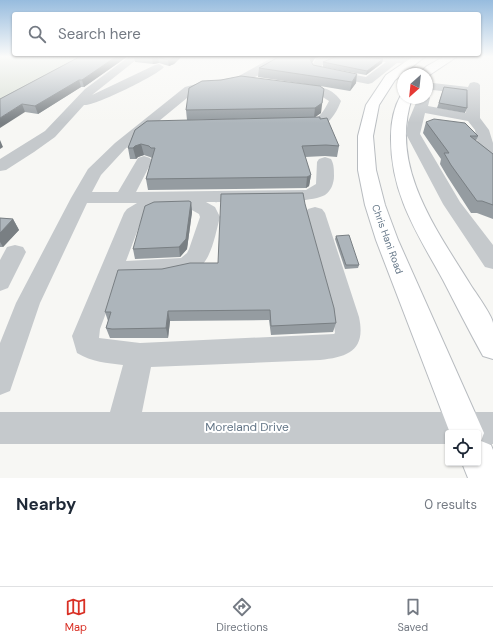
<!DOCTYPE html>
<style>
:root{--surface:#fff;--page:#f2f2f3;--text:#1f2937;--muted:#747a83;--line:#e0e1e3;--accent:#d93025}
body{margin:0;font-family:"DM Sans",sans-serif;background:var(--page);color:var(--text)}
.controls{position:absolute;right:12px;bottom:12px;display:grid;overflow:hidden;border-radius:4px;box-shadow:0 1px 3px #0004}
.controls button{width:36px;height:36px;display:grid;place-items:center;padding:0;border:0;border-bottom:1px solid var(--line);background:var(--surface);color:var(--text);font:20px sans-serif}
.compass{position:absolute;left:397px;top:68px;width:36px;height:36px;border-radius:50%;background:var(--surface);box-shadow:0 1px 3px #0004;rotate:207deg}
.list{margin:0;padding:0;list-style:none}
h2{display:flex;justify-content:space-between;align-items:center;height:52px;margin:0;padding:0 16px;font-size:17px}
h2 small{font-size:13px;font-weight:400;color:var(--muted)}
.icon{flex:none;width:22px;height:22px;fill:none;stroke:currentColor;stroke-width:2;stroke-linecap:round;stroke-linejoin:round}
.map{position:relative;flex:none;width:493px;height:478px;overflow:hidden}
.search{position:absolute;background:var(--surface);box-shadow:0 1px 3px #0004;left:12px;right:12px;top:12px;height:44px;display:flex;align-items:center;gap:10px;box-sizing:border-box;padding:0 14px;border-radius:4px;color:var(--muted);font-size:15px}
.sheet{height:108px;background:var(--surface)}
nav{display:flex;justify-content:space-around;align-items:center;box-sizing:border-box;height:56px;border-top:1px solid var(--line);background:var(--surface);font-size:11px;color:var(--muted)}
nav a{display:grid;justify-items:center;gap:2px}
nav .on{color:var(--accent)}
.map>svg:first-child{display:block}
.green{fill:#d8dfd5}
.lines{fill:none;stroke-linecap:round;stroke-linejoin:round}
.major-casing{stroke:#b8bcc0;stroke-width:2}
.minor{fill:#c5c9cc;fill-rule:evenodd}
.major{fill:#fff;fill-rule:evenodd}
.wall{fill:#959ca1}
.shaded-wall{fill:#797f83}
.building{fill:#adb5bb;stroke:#797f83}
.labels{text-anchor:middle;stroke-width:4;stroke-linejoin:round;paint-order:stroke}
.street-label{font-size:10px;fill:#647687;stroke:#fff}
.near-street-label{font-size:12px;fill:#647687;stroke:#fff}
</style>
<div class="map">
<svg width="493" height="478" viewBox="0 0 493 478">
<rect width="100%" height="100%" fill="#f7f7f4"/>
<!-- green -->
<path class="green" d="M0,56H94L0,103Z"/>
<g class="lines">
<!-- major casing -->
<g class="major-casing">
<g id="major">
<path d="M414,56H426L395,80L379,105L373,136L376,170L385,205L398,240L484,433L481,441L491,445L493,450V478H468L462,463H478V433H450L376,240L365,205L358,170V136L366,105L386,75Z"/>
<path d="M445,56H458L428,76L427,74H418L427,66Z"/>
<path d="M401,95H403V98H412C389,166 436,229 470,284C475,292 492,315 493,323C493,334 493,348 493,359L483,356C469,331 456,305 443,280C417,233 390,193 391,136C391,123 394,107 401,95Z"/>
</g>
</g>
<!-- minor -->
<g class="minor">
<path d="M130,56H141L92,95L155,65L159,64L164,67C158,75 93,107 84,105L55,137L34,152L6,170L0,171V159L45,131L85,89Z"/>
<path d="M275,56H287L263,73L245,82L202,89L193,93L125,149L101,175L92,192H118L138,158L144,156L150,158L152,161L136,192L306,190L316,184L317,162L319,159L325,157L331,159C334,164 334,170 334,176C334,183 331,191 325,195C307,205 230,202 206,202L215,207L220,217C216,231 213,252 203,264C189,281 141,277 119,278L100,329L99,338L140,343L334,334L335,333L333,317L305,213L308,209L315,207L322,209L325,213L359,317C366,350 349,357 320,360L151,367L142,412H493V444H478V433H448V444H0V412H110L123,365C107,363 92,362 77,353L72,336L124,213L127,209L137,203H87L40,303L10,391L0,395V343L16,303L71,198L88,169L115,143L185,87L200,83L237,77ZM190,209L199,214L200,217L189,249L187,253L181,258L126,261L143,216L151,211L156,210Z"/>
<path d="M327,56C341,56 409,53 416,61L411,64L397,63L372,83L368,84L313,73L310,68L316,59ZM352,59L386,62L366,77L320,68C327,58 341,60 352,59Z"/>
<path d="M474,82L478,83L480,85V118L489,130L493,143V162L487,160L479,149L475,130L468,121L425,113L420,134L460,202L493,245V269L485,267L443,204L406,134L408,122L418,98H427V95H428L430,98L428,106L466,113L467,94L433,90L431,93L427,94V84L433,83L468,87L470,83Z"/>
<path d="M295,83C312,86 331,85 341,101C332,124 320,133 294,127L292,124L294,121C315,116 317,125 329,101L318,94L291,89L289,87L291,85Z"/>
<path d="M15,245L23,247L26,252L8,288L0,291V260L7,247Z"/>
</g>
<!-- major -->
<use href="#major" class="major"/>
</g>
<!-- wall -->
<g class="wall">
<path d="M81,56H128L84,87H81L38,114L25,112L0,99Z"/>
<path d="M134,56H182L174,64L169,66L159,63L153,64L135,62Z"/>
<path d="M279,56H322L315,58L312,63L313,65L356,83L350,91L320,86L321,113L314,117L320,119L339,146L337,157L325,156L305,157L311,175L309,186L306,188L148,190L146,179L152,158L150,157L144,155L138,157L136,159H130L128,148L135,130L272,118L187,120L186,110L311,85L258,77L259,68L275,59Z"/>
<path d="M383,59L382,63L366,75L323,67V62Z"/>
<path d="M444,87L467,108L465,113L437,108Z"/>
<path d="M426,122L478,136L476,141L493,154V219L477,213H471L447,176L440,164L441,159L423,133Z"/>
<path d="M191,202L192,212L187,249L180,257L135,259L133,249Z"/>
<path d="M305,204L336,323L333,332L271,335L269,320L170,321L168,338H110L106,328L108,321L105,312L162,269L218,263Z"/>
<path d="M0,218L13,219L19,230L3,247H0Z"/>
<path d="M336,236L359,265L358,268L345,269L335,239Z"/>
</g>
<!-- shaded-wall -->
<g class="shaded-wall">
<path d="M117,56H128L84,87L82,80Z"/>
<path d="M175,56H182L174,64L169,66L168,60Z"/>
<path d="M312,56H322L315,58L309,67L310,59Z"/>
<path d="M158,57L159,63L153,64L152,58Z"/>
<path d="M383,59L382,63L366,75L367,71Z"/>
<path d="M357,74L356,83L350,91L352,82Z"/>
<path d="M79,80L81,87L38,114L35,106Z"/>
<path d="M324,89L321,113L314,118L315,108Z"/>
<path d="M22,104L25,112L0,128V118Z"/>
<path d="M0,140L3,147L0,149Z"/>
<path d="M141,144L144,155L138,157L136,159L133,148L135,146Z"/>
<path d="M311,175L309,186L306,188L307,177Z"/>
<path d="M191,202L192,212L187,249L180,257L179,247Z"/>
<path d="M13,219L19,230L3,247L0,242V233Z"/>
<path d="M168,311L170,321L168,338L166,328Z"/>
</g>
<!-- building -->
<g class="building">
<path d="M81,56H117L82,80H79L35,106L22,104L0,118V99Z"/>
<path d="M134,56H175L173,58L168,60L158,57L152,58Z"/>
<path d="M279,56H312L310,59L313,65L357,74L352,82L259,68L275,59Z"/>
<path d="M353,56L383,59L367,71L323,62L335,57Z"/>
<path d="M241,76L320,86L324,89L322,103L315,108L186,110L189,88L202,81L221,80Z"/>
<path d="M444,87L467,90V108L439,103Z"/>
<path d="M320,117V119L327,118L339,146L326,145L302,146L311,175L307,177L146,179L155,148H151L149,146L141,144L135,146L133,148H128L135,130L147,121Z"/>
<path d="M434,119L465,123L478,136H470L493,154V205L482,201H477L451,165L444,153H449L426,122Z"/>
<path d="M303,193L305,204L334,308L336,323L271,326L270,310L168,311L166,328L112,329L106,328L111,312H105L118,270L162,269L190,263H218L221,194Z"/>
<path d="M189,201L191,202L186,239L179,247L133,249L145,206L154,202Z"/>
<path d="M0,218L13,219L0,233Z"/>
<path d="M349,235L359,265H346L336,236Z"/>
</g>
<!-- sky -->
<linearGradient id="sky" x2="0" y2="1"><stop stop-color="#97bcde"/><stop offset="0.46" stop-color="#fbfbfa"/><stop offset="1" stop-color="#fbfbfa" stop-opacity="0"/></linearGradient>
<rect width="493" height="123" fill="url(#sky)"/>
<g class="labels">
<!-- street labels -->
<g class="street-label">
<text transform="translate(388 239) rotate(70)" y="4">Chris Hani Road</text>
</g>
<!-- near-street labels -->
<g class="near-street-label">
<text x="247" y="431">Moreland Drive</text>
</g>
</g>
</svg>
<div class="controls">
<button><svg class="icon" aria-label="locate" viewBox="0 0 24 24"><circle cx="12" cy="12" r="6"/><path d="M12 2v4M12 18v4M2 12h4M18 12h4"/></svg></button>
</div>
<svg class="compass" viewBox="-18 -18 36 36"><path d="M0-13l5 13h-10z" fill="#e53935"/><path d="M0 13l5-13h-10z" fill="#747a83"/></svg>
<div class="search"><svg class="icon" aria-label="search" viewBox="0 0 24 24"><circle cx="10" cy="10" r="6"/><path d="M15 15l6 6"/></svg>Search here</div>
</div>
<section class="sheet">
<h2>Nearby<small>0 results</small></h2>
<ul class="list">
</ul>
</section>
<nav>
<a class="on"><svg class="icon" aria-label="map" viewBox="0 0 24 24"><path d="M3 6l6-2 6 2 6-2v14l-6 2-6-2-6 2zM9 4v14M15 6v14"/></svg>Map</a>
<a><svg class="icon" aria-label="directions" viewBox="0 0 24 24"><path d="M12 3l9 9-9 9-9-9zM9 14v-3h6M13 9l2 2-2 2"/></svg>Directions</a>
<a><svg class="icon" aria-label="saved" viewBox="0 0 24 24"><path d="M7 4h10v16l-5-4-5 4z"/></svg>Saved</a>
</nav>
